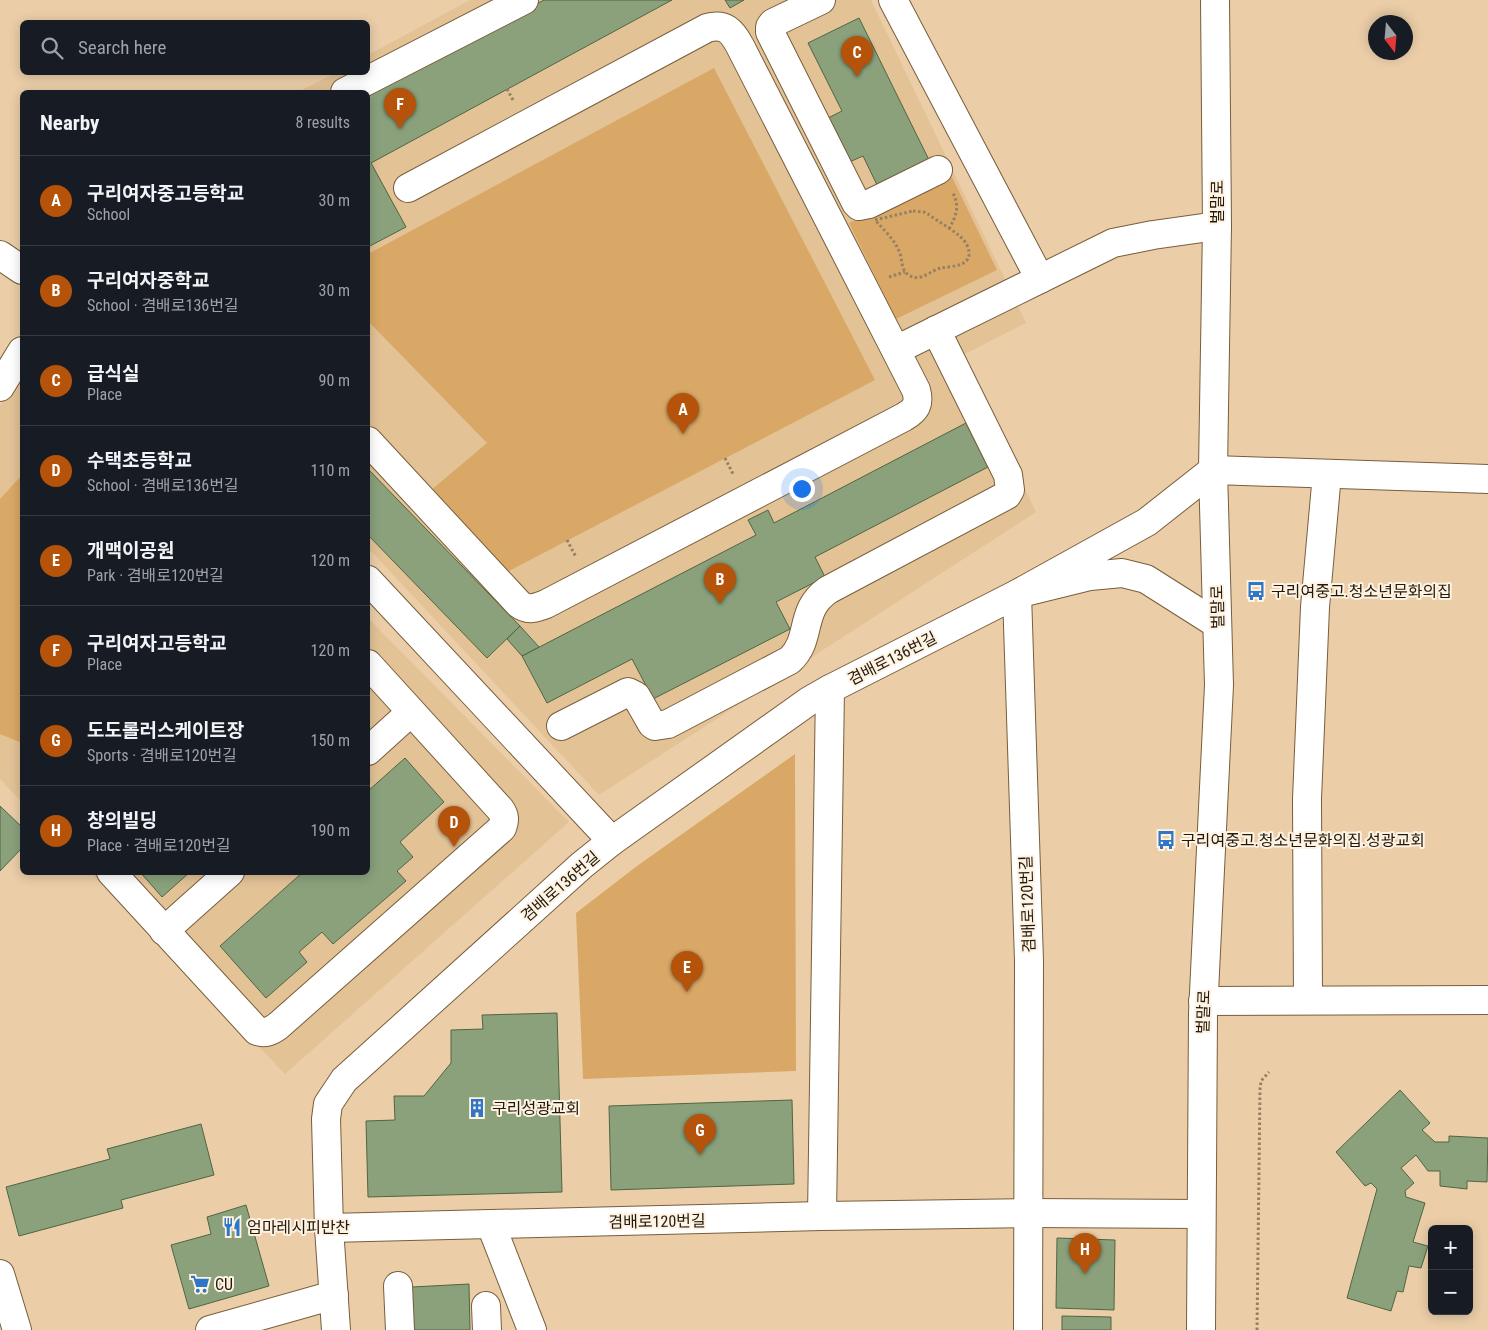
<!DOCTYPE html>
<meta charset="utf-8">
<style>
:root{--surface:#171b24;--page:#242831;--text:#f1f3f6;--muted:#9ea1a6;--line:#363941;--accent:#b45309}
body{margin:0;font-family:"Roboto Condensed","Noto Sans KR",sans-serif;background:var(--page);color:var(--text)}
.controls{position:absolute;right:15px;bottom:15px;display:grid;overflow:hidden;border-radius:8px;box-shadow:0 2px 12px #0003}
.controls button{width:45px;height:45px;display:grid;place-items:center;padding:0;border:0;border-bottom:1px solid var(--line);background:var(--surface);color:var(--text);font:25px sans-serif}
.compass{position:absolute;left:1368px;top:15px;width:45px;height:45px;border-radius:50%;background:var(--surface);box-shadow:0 2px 12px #0003;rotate:164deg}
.you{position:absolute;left:801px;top:488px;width:18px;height:18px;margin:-12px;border:4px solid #fff;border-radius:50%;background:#1a73e8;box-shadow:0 0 0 8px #1a73e833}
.badge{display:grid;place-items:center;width:32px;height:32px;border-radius:50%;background:var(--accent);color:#fff;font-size:16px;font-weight:700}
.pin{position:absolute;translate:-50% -41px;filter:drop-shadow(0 1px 2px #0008)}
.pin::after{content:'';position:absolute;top:26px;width:18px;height:15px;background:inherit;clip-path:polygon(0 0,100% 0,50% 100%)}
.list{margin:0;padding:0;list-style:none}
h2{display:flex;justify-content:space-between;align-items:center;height:65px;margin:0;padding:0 20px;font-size:21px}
h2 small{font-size:16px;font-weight:400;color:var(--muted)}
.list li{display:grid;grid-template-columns:32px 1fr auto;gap:15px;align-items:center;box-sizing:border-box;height:90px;padding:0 20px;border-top:1px solid var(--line)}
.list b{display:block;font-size:19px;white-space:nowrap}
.list p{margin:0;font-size:16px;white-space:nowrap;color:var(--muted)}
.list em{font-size:16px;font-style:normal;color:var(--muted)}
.icon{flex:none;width:28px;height:28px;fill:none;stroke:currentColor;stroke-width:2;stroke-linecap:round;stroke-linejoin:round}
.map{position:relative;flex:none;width:1488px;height:1330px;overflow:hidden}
.search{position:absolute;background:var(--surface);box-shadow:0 2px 12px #0003;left:20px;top:20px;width:350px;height:55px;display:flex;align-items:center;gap:12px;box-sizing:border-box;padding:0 18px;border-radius:8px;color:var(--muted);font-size:19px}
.panel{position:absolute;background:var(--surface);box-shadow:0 2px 12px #0003;left:20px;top:90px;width:350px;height:785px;border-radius:8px}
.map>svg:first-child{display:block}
.built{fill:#e3c296}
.green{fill:#d9a866}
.building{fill:#8aa17c;stroke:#506542}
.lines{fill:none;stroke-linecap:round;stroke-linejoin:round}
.minor-casing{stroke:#785e3c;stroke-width:30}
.path{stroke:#958064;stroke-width:3;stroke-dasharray:2.5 2.5;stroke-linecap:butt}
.minor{stroke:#fff;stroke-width:28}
.labels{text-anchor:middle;stroke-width:4;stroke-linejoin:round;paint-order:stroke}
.street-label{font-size:16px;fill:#23190a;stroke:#fef2e3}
.poi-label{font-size:16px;fill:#23190a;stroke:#fef2e3;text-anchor:start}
</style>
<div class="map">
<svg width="1488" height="1330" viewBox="0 0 1488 1330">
<rect width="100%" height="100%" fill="#ebcea8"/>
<!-- built -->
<g class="built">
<path d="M470,0H871L1026,323L961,356L1036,512L599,795L368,548V92H298L335,73L368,72V55Z"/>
<path d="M22,368V802L0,779V406Z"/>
<path d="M368,618L569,822L285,1074L91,873L368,872Z"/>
</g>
<!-- green -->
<g class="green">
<path d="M714,68L875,380L505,573L430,491L487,443L368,321V254Z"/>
<path d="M950,173L997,270L896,319L849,223Z"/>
<path d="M22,475V743L0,734V499Z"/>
<path d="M795,754L796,1071L583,1079L576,913L637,866Z"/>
</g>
<!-- building -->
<g class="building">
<path d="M544,0H672L371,163L406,227L368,247V96Z"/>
<path d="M725,0H744L730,8Z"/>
<path d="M859,18L931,164L879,189L863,156L845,164L824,120L842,111L808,43Z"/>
<path d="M966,423L988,467L815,557L825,577L776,602L790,629L653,699L632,659L547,703L522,656L756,535L748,520L768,510L774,523Z"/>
<path d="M368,469L520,626L487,658L368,535Z"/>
<path d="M520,626L539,647L522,656L507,639Z"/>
<path d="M405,758L444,802L400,842L413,857L397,871L406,881L333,944L322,932L299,952L307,962L266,998L220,946L303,872H368V791Z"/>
<path d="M0,806L22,827V848L0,871Z"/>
<path d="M140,872H190L162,897Z"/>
<path d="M557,1013L562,1192L368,1197L366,1121L395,1120L394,1096H424L451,1063V1030L483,1029L482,1015Z"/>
<path d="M1400,1090L1430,1123L1422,1130L1435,1142H1449V1136L1488,1138L1487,1182L1467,1181V1189L1440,1186V1171H1428L1416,1155L1401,1168L1414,1183L1405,1191L1406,1197L1425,1203L1413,1242L1428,1246L1421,1268L1409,1266L1403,1292L1397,1291L1391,1311L1347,1298L1377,1189L1371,1183L1365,1186L1336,1152Z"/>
<path d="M792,1100L794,1184L611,1190L609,1106Z"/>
<path d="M201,1124L214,1175L121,1200L123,1208L19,1236L6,1187L110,1159L107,1149Z"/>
<path d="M246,1205L269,1286L189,1309L171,1245L211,1234L207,1217Z"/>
<path d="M1057,1238L1115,1240L1114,1310L1056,1308Z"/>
<path d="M469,1284L470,1330H414L412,1287Z"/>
<path d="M1062,1316L1111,1317V1330H1062Z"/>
</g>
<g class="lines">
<!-- minor casing -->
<g class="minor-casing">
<g id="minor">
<path d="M821,0L773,23L770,27V32L856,203L859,206L869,204L938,170"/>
<path d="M893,0L1040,279L1113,243L1153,235L1217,226"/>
<path d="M345,92L524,0"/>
<path d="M0,255L22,270"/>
<path d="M896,350L1040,279"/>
<path d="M0,387L22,351"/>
<path d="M368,441L519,604C528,611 536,608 546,604L904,417C916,410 920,404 916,390L740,46C732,31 725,23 707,28L408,188"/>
<path d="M368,580L612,841"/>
<path d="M1217,624L1146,579L1122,573L1090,576L1017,594L1147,522L1213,470L1488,479"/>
<path d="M561,726L628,692L636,696L652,724L655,726L668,724L790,660C813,638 798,611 828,590L1007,495L1010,490L1008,475L936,330"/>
<path d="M368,751L411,712"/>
<path d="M111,872L257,1031C265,1034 271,1031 278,1026L502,828C505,820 505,816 500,809L368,664"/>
<path d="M164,931L230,872"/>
<path d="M1308,1000L1307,799L1315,607L1327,474"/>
<path d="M1203,1001L1488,1000"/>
<path d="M822,1216L830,689"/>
<path d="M491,1225L532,1330"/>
<path d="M329,1228L822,1216L1028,1213L1201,1214"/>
<path d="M0,1274L17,1330"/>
<path d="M398,1286L400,1330"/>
<path d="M486,1306L487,1330"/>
<path d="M210,1330L334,1295"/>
<path d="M336,1330L329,1228L326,1119L328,1104L344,1080L582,865L612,841L809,701L830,689L1017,594L1029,961L1028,1330"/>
<path d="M1201,1330L1203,1013L1219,685L1213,470L1217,226L1215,0"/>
</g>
</g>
<!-- path -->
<g class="path">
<path d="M507,89L513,100"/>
<path d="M913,211L924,212L928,214C938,222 962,234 967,245C976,266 954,266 941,268C931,270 920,283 909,275C900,270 903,259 899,251C894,239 883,229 875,220Z"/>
<path d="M949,229C956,216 960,207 953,193"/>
<path d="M889,277L905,272"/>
<path d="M725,458L733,474"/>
<path d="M567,540L576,557"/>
<path d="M1257,1330L1260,1089L1261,1081L1269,1072"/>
</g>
<!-- minor -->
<use href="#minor" class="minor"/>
</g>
<!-- icons -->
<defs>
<g id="bus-bare" transform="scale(1.5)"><path d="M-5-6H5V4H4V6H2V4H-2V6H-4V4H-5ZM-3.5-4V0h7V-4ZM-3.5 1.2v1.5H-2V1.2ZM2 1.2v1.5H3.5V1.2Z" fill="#2e76c7" stroke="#fef2e3" stroke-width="2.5" paint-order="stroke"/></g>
<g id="building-bare" transform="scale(1.5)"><path d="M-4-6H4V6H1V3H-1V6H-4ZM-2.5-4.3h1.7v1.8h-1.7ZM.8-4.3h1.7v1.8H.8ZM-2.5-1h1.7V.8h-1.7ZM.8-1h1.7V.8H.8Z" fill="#2e76c7" stroke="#fef2e3" stroke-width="2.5" paint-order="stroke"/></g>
<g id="restaurant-bare" transform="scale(1.5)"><path d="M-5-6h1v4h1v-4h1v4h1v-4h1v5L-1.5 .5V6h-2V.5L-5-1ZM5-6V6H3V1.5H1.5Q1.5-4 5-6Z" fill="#2e76c7" stroke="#fef2e3" stroke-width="2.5" paint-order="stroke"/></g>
<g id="supermarket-bare" transform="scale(1.5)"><path d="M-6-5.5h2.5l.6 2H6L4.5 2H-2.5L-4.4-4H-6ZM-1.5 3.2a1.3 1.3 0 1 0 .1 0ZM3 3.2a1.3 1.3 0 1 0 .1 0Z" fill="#2e76c7" stroke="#fef2e3" stroke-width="2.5" paint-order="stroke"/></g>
</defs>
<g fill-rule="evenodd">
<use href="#bus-bare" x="1256" y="591"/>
<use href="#bus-bare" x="1166" y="840"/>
<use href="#building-bare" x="477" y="1108"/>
<use href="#restaurant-bare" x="232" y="1227"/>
<use href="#supermarket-bare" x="200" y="1284"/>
</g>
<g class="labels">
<!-- street labels -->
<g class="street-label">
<text transform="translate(1217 202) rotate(-90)" y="6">벌말로</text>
<text transform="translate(1217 607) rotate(-91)" y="6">벌말로</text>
<text transform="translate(892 658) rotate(-27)" y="6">겸배로136번길</text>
<text transform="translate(560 886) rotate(-41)" y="6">겸배로136번길</text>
<text transform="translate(1027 904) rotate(-92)" y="6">겸배로120번길</text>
<text transform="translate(1203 1012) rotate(-88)" y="6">벌말로</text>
<text transform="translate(657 1221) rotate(-1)" y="6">겸배로120번길</text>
</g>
<!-- poi labels -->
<g class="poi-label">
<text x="1271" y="597">구리여중고.청소년문화의집</text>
<text x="1181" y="846">구리여중고.청소년문화의집.성광교회</text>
<text x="492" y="1114">구리성광교회</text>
<text x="247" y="1233">엄마레시피반찬</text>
<text x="215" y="1290">CU</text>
</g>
</g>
</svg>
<div class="controls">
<button>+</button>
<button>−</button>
</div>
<svg class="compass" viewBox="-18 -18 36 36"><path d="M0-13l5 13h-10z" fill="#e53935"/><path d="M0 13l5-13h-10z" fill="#9ea1a6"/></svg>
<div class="you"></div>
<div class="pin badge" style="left:683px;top:434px">A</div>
<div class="pin badge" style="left:720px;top:604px">B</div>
<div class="pin badge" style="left:857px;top:77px">C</div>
<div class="pin badge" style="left:454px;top:847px">D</div>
<div class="pin badge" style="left:687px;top:992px">E</div>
<div class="pin badge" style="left:400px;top:129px">F</div>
<div class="pin badge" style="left:700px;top:1155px">G</div>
<div class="pin badge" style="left:1085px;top:1274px">H</div>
<div class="search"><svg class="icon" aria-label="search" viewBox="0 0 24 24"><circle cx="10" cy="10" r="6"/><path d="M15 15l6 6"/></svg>Search here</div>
<section class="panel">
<h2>Nearby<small>8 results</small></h2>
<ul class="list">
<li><span class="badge">A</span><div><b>구리여자중고등학교</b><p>School</p></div><em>30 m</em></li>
<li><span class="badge">B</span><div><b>구리여자중학교</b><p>School · 겸배로136번길</p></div><em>30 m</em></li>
<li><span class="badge">C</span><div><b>급식실</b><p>Place</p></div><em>90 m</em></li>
<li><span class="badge">D</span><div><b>수택초등학교</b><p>School · 겸배로136번길</p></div><em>110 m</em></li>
<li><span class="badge">E</span><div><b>개맥이공원</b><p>Park · 겸배로120번길</p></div><em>120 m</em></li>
<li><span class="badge">F</span><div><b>구리여자고등학교</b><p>Place</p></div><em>120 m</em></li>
<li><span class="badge">G</span><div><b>도도롤러스케이트장</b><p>Sports · 겸배로120번길</p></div><em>150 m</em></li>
<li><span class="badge">H</span><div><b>창의빌딩</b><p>Place · 겸배로120번길</p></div><em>190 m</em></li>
</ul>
</section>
</div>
